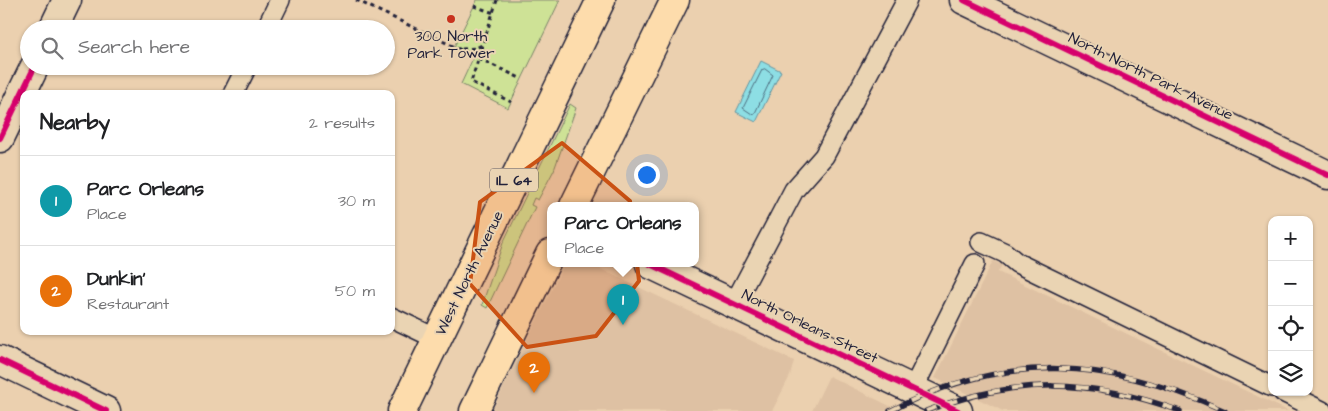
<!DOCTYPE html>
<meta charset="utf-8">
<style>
:root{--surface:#fff;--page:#f6f6f6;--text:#202124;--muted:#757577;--line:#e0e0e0;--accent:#db2777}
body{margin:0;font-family:"Architects Daughter",sans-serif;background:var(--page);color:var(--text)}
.controls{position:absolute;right:15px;bottom:15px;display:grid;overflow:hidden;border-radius:10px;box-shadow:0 1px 4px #0004}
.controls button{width:45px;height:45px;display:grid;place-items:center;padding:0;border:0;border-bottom:1px solid var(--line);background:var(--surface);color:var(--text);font:25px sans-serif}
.you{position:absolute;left:646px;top:174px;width:18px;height:18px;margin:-12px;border:4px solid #fff;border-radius:50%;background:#1a73e8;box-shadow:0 0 0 8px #1a73e833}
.badge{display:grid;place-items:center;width:32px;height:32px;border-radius:50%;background:var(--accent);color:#fff;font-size:16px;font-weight:700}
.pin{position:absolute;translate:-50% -41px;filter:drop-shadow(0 1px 2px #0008)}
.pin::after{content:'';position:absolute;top:26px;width:18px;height:15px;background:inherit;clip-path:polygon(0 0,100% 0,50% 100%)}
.popup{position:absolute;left:547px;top:202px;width:152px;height:65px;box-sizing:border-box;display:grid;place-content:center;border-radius:10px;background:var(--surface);filter:drop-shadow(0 1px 4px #0005);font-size:16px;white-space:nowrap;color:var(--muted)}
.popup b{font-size:19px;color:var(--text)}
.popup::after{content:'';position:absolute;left:50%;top:100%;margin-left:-10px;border:10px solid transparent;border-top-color:var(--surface)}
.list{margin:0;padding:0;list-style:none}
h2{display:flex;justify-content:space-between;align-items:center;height:65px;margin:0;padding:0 20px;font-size:21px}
h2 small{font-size:16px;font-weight:400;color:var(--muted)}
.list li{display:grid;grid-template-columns:32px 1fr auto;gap:15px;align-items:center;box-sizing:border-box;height:90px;padding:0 20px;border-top:1px solid var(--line)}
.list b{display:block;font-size:19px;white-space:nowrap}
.list p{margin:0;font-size:16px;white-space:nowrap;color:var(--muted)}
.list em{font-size:16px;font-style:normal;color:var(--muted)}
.icon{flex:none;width:28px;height:28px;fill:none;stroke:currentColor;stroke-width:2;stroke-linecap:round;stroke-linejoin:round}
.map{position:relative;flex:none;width:1328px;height:411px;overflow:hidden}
.search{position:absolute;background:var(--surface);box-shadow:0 1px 4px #0004;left:20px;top:20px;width:375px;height:55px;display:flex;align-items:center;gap:12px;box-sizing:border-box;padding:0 18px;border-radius:28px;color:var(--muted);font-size:19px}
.panel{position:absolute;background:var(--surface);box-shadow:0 1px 4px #0004;left:20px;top:90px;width:375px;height:245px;border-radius:10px}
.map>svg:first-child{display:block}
.built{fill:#dec1a3}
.green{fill:#cee296;stroke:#788268}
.water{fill:#8ddee4;stroke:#6293a0}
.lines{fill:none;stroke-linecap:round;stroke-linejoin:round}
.shore{stroke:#4d6d7f;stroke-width:1}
.lane-casing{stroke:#22223b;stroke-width:22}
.street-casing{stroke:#22223b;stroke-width:31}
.secondary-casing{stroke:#22223b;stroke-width:31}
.primary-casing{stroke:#22223b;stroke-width:31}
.path{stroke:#22223b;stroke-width:3;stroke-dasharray:4 4;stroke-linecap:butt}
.lane{stroke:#ead4b3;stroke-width:19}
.street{stroke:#ead4b3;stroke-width:28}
.secondary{stroke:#ead4b3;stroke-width:28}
.primary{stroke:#fddcac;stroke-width:28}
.rail-casing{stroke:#22223b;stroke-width:5.5}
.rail{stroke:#ead4b3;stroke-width:4;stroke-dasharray:11;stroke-linecap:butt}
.cycleway-casing{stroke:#ead4b3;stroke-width:9}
.cycleway{stroke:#d6006c;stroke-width:6}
.marked{fill:#ca5113;fill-opacity:0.2;stroke:#ca5113;stroke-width:4;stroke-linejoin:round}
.poi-dot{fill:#c8321e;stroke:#ead4b3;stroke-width:2}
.labels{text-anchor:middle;stroke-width:4;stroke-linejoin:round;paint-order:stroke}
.shield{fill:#ead4b3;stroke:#5e575f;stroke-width:1}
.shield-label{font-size:14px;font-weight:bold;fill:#22223b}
.poi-label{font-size:15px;fill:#22223b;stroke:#ead4b3}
.street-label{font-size:15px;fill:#22223b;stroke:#ead4b3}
</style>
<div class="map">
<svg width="1328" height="411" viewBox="0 0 1328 411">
<rect width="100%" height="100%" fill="#ebd0af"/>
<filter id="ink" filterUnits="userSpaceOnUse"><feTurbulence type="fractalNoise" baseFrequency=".02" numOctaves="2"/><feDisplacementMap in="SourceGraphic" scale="10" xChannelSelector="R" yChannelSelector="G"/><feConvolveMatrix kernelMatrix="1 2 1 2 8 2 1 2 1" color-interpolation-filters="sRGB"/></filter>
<g filter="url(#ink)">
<!-- built -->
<g class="built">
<path d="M993,261L1002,265L998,272L1288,411H1003L935,378Z"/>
<path d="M564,264H590L794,361L790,376L772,411H492Z"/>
<path d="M829,376L900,411H812Z"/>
</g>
<!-- green -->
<g class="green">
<path d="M477,0H560L508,108L461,84L474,56L454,47Z"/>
<path d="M570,104L576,108L554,170L538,200L534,198L531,205L535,207L487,308L482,305L503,243Z"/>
</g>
<!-- water -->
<path class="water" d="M761,61L781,71L756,122L736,112Z"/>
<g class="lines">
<!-- shore -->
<path class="shore" d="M765,69L773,75L755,113L752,114L743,108L762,70Z"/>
<!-- lane casing -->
<g class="lane-casing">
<g id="lane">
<path d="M266,29L280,0"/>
<path d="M233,94L247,66"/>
<path d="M981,242L1005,253L1017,263L1272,387"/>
<path d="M734,304L794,190L824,156L907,0"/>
<path d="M391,317L437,339"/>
<path d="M913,389L975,264"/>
<path d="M1283,392L1322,411"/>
</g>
</g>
<!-- street casing -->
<g class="street-casing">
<g id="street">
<path d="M964,0L1328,175"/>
<path d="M53,29L67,0"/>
<path d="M0,138L35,66"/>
<path d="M650,264L958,411"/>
</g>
</g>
<!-- secondary casing -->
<g class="secondary-casing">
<path id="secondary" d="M0,360L106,411"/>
</g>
<!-- primary casing -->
<g class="primary-casing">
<g id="primary">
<path d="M574,206L675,0"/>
<path d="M402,411L601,0"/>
<path d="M474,411L550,254"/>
</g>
</g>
<!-- path -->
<g class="path">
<path d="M356,0L522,79"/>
<path d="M497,0L471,82L511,102"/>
<path d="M474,6L494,13"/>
<path d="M462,49L476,48L482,45"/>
</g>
<!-- lane -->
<use href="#lane" class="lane"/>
<!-- street -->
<use href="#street" class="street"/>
<!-- secondary -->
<use href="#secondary" class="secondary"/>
<!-- primary -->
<use href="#primary" class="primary"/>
<!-- rail casing -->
<g class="rail-casing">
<g id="rail">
<path d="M890,411C1006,351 1108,358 1225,411"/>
<path d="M926,411C1015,377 1090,378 1180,411"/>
</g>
</g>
<!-- rail -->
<use href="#rail" class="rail"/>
<!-- cycleway casing -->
<g class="cycleway-casing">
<g id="cycleway">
<path d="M964,0L1328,175"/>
<path d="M0,138L35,66"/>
<path d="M650,264L958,411"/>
<path d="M0,360L106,411"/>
</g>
</g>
<!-- cycleway -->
<use href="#cycleway" class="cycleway"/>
</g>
</g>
<!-- marked area -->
<path class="marked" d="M562,143L630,201L639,281L596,336L527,347L470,284L480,202Z"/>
<!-- markers -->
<circle class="poi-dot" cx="451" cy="19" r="5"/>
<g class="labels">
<!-- shield labels -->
<rect class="shield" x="490" y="168.5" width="48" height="23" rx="4"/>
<g class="shield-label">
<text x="514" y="185">IL 64</text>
</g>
<!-- poi labels -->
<g class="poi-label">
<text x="451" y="41">300 North<tspan x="451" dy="17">Park Tower</tspan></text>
</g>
<!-- street labels -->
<g class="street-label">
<text transform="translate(1151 76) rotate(26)" y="5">North North Park Avenue</text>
<text transform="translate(469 273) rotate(-64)" y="5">West North Avenue</text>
<text transform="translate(810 326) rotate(26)" y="5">North Orleans Street</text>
</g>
</g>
</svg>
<div class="controls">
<button>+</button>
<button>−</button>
<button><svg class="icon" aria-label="locate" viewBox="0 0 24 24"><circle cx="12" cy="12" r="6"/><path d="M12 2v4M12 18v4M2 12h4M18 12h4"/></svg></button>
<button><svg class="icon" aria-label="layers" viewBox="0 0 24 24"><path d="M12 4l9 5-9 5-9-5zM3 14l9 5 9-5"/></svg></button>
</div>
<div class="you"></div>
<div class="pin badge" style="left:623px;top:325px;background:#0f9aa8">1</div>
<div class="popup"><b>Parc Orleans</b>Place</div>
<div class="pin badge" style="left:534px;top:393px;background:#e8710a">2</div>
<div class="search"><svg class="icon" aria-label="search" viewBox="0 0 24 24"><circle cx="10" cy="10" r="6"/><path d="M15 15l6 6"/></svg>Search here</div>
<section class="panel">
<h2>Nearby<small>2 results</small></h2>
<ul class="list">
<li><span class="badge" style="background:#0f9aa8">1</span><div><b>Parc Orleans</b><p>Place</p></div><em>30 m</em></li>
<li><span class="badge" style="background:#e8710a">2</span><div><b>Dunkin'</b><p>Restaurant</p></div><em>50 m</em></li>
</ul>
</section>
</div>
